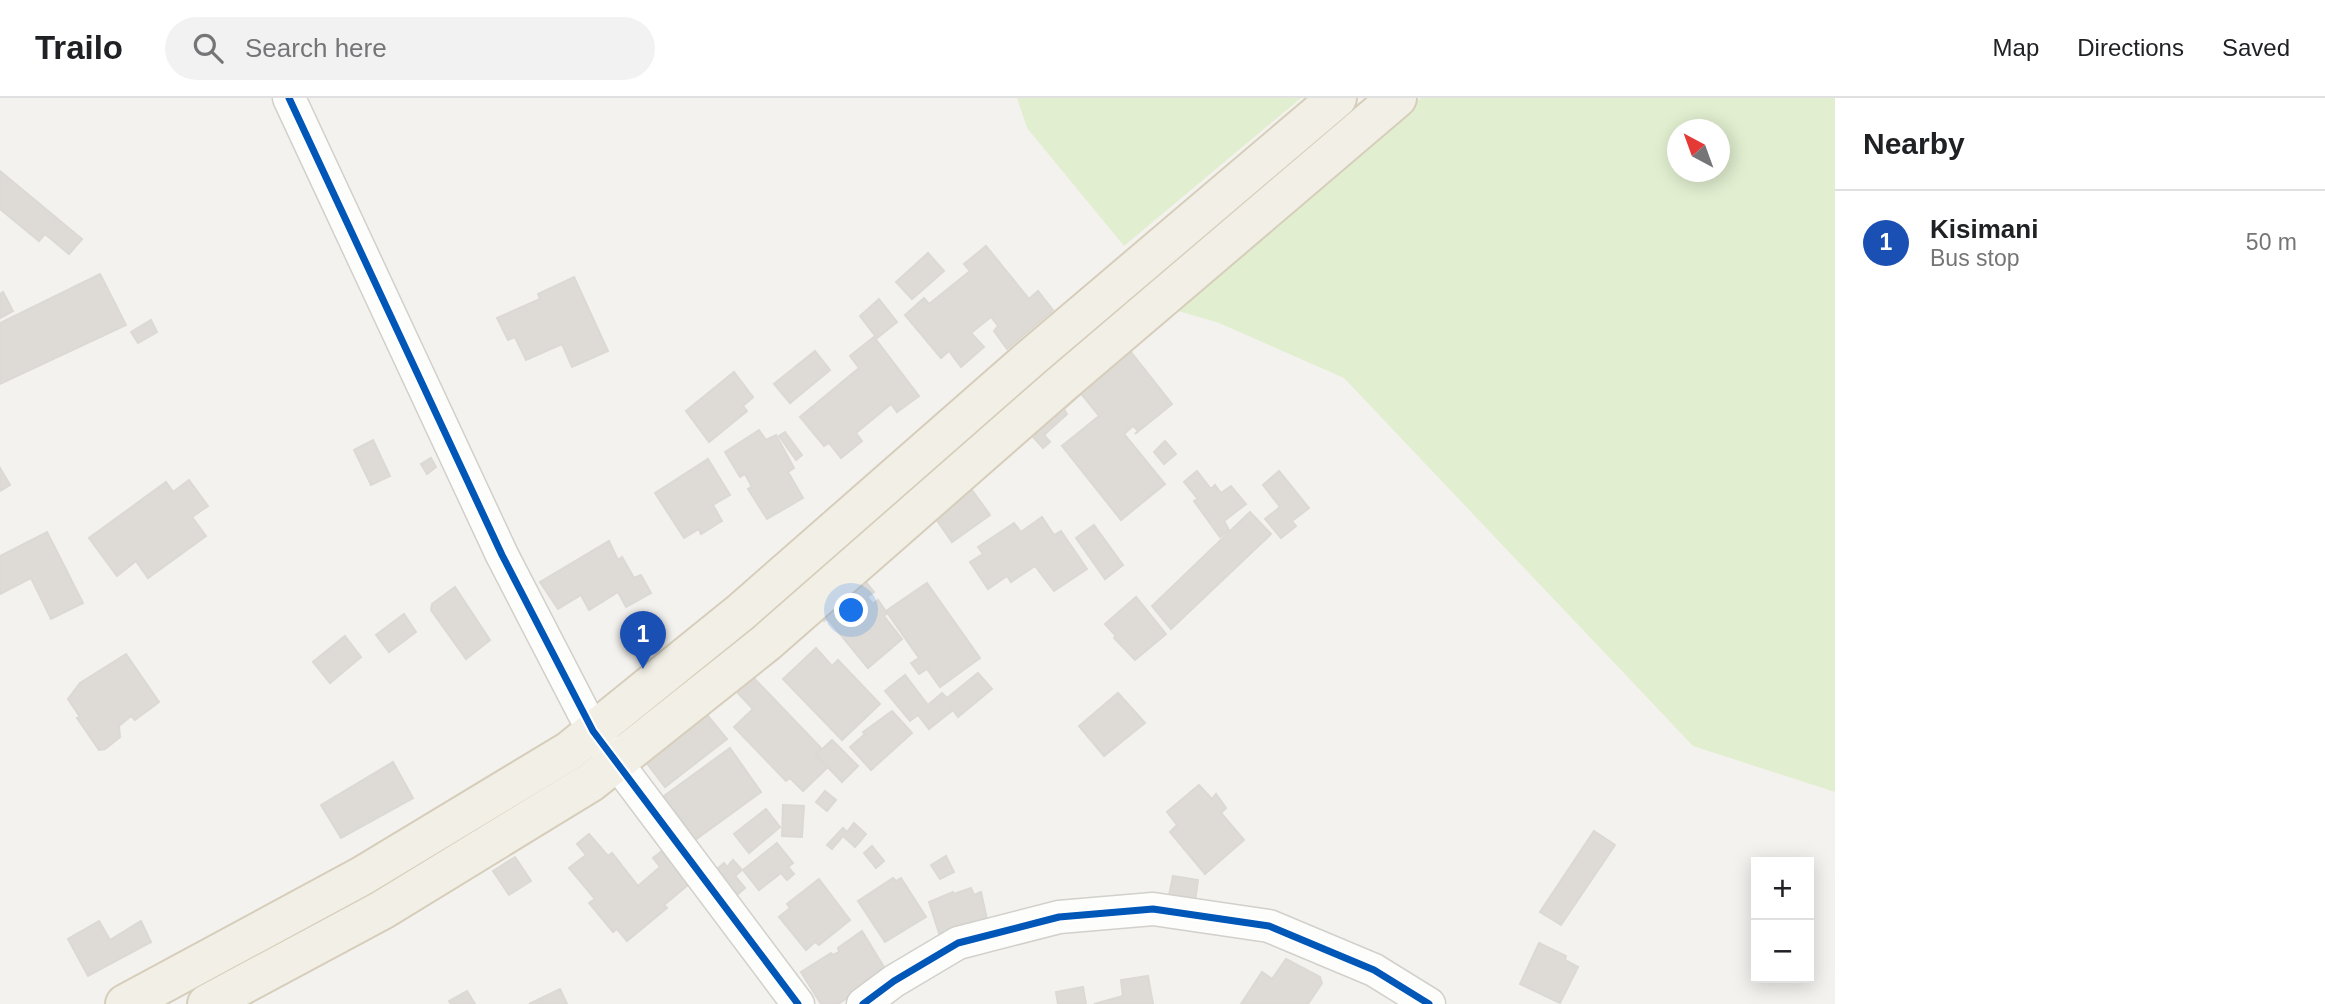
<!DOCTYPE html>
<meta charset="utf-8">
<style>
:root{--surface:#fff;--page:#f2f2f2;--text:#202124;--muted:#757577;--line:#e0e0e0;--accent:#111827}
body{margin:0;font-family:Helvetica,sans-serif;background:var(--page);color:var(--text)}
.controls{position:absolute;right:21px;bottom:21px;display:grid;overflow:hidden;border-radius:0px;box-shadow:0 4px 18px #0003}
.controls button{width:63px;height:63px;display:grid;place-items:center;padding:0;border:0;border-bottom:2px solid var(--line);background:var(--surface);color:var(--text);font:35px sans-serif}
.compass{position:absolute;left:1667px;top:21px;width:63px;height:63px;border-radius:50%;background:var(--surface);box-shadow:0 4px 18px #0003;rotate:319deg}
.you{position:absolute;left:852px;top:513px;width:24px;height:24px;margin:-18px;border:5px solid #fff;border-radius:50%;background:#1a73e8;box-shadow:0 0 0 10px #1a73e833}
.badge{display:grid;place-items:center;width:46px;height:46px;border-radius:50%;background:var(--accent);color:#fff;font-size:23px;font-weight:700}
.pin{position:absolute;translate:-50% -58px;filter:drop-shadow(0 2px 4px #0008)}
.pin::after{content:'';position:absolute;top:37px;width:24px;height:21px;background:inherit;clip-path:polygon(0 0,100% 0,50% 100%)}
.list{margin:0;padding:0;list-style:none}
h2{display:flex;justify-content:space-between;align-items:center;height:91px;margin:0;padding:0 28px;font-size:30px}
h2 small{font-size:23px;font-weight:400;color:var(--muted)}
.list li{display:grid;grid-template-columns:46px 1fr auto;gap:21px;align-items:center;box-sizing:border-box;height:105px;padding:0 28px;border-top:2px solid var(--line)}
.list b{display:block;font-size:26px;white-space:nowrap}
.list p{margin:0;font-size:23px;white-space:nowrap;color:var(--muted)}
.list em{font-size:23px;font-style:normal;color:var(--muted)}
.icon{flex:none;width:38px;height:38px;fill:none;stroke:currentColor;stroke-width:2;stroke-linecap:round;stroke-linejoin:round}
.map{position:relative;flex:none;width:1835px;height:906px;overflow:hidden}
header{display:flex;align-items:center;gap:42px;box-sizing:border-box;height:98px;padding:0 35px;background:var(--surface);border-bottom:2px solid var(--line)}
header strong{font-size:33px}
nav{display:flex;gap:38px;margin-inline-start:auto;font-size:24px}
.search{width:490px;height:63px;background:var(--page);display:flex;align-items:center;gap:18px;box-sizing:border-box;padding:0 24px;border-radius:38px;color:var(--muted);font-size:26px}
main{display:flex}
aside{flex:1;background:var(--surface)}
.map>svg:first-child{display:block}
.green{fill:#e1eecf;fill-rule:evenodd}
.building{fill:#dedbd6;stroke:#dcd9d4;stroke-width:2}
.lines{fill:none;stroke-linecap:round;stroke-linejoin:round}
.street-casing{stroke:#d2d0cb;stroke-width:35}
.primary-casing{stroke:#d6cebb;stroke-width:42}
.street{stroke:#fdfdfc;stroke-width:32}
.primary{stroke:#f2efe6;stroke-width:38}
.cycleway-casing{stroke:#fff;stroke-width:11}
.cycleway{stroke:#0057b8;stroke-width:7}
</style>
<header>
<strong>Trailo</strong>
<div class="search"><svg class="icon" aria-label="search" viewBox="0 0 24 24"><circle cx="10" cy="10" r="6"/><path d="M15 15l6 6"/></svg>Search here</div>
<nav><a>Map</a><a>Directions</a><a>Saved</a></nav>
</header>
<main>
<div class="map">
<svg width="1835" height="906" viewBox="0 0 1835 906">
<rect width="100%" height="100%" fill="#f4f2ee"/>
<!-- green -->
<g class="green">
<path d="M1017,0H1301L1124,148L1027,30Z"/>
<path d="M1421,0H1835V694L1693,648L1344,280L1219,225L1168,210ZM1678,32H1720V74H1678Z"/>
</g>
<!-- building -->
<g class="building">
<path d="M0,73L82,141L69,156L45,136L39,143L0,111Z"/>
<path d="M986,148L1029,201L1038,193L1053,212L1007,251L994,233L998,228L991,219L971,235L984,249L961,269L949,253L941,260L905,217L924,200L929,206L970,173L964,166Z"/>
<path d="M928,155L944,173L912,201L896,184Z"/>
<path d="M100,176L126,227L0,286V225Z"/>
<path d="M574,179L608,253L572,269L562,246L526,262L515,239L508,242L497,220L540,201L538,196Z"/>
<path d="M3,194L13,213L0,220V196Z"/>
<path d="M879,201L897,224L877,240L860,218Z"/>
<path d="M151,222L157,234L138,245L131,234Z"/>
<path d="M874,239L919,298L897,314L891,306L856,335L862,343L841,360L829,345L824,348L800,319L859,270L850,258Z"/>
<path d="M1127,249L1172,306L1135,336L1138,333L1133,328L1124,336L1165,386L1121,422L1062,348L1099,318L1075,288Z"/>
<path d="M815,253L830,272L790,305L774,286Z"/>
<path d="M734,274L753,299L743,308L747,313L709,344L686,313Z"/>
<path d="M1074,289L1081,296L1064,311L1067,316L1044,337L1050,344L1043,350L1027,332Z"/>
<path d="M759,332L766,342L776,337L794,370L788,374L803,400L767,421L748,391L752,389L745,376L740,379L725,354Z"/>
<path d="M785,334L802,357L796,362L779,338Z"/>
<path d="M373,342L390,378L371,387L354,352Z"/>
<path d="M1165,343L1176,356L1164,366L1154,354Z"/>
<path d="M431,360L436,369L427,376L421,366Z"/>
<path d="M708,361L730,397L713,407L722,423L701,436L699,431L684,440L655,395Z"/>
<path d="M0,370L10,387L0,393Z"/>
<path d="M1197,373L1211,391L1215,387L1221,395L1231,388L1246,406L1224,423L1229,432L1220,439L1194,403L1198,401L1184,384Z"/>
<path d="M1279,373L1309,410L1292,423L1296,428L1281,440L1265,421L1280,409L1263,387Z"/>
<path d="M189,382L208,408L192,419L206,438L148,480L136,463L117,478L89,440L166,384L173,394Z"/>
<path d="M972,392L990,417L952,444L934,418Z"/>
<path d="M1250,414L1271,436L1171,531L1152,508Z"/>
<path d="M1042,419L1054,437L1061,433L1087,471L1054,493L1035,468L1011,484L1007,478L988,491L970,464L983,456L978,449L1014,425L1021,434Z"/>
<path d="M1094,427L1123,467L1105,481L1076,440Z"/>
<path d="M47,434L83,505L51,521L31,480L0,496V458Z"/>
<path d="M609,443L618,462L622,459L634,480L641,477L651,495L626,509L618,494L589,512L581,497L558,511L540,484Z"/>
<path d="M856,472L874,494L867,499L873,506L878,502L887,515L884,518L902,541L868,570L827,520L824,523L818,517Z"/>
<path d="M927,485L980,560L940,589L927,571L919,576L911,565L919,560L886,513Z"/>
<path d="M455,489L490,542L466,561L431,512L432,506Z"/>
<path d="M1136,499L1166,536L1135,562L1114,540L1116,538L1105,526Z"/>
<path d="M644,515L659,537L642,548L627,526Z"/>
<path d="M404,516L416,534L389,554L376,537Z"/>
<path d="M345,538L361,559L330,585L313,564Z"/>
<path d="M816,550L832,568L838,562L880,606L842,642L783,581Z"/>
<path d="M126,556L159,604L135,622L131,618L119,628L120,639L105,651L99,652L77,620L80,619L68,601L80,585Z"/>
<path d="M749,575L821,650L814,657L827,670L803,693L790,680L786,683L734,629L753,611L734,591Z"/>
<path d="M978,575L992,591L958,619L953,612L929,631L918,617L910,623L885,593L905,577L928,607L942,595L947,600Z"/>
<path d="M1118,595L1145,625L1104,658L1079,628Z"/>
<path d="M698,606L727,641L665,689L639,655Z"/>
<path d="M892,613L912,635L871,672L850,649L865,636L863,634Z"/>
<path d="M832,642L858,668L842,684L816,657Z"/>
<path d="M730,650L761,694L695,742L664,698Z"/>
<path d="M393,664L413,700L341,740L321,707Z"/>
<path d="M1199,687L1212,701L1216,696L1226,710L1221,715L1244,742L1205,776L1170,734L1177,727L1167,714Z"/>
<path d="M825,693L836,702L827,713L816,704Z"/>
<path d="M783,707L804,708L802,739L782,738Z"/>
<path d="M766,711L780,729L749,755L734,736Z"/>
<path d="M854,725L866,736L855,749L843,738L832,751L827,747L843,730L847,734Z"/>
<path d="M1594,733L1615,747L1561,827L1540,814Z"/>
<path d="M589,736L608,758L612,755L638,788L660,769L653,760L662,753L689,786L664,807L667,810L627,843L617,831L613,834L589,805L595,801L569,770L586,757L577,746Z"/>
<path d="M777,745L793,765L788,769L794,776L787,782L781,775L759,792L743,772Z"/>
<path d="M872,748L884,763L876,770L864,755Z"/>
<path d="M946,758L954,774L940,781L931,767Z"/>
<path d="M515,759L531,783L509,797L493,773Z"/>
<path d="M733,762L742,772L735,778L745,790L729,804L708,779L724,765L727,769Z"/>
<path d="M1173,778L1198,782L1195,804L1168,802Z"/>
<path d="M893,780L896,783L901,780L926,819L885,844L858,803Z"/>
<path d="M819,781L850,822L819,847L815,844L806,852L779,819L790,810L787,806Z"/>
<path d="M971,790L974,797L981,794L988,826L940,838L929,804L953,794L954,796Z"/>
<path d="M99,823L110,842L141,823L151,844L88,878L68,841Z"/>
<path d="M862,833L887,874L838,906H821L801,874L831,855L833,857L839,854L838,850Z"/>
<path d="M1539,845L1566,858L1565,862L1578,869L1560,905L1520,886Z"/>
<path d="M1286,861L1320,879L1322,885L1308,906H1241L1262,874L1272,881Z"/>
<path d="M1148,878L1153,906H1094L1123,898L1121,882Z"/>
<path d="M1083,889L1086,906H1058L1056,894Z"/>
<path d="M560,891L567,906H529Z"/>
<path d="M467,893L475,906H451L449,903Z"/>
</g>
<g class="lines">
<!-- street casing -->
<g class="street-casing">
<g id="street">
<path d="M289,0L502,457L593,633L798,906"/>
<path d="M863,906L894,883L958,845L1059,819L1153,811L1269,828L1374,872L1429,906"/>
</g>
</g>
<!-- primary casing -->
<g class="primary-casing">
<g id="primary">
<path d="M125,906L362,778L569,653L741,514L1032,259L1337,0"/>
<path d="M207,906L382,812L591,684L767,544L1058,289L1397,0"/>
</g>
</g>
<!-- street -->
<use href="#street" class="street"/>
<!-- primary -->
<use href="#primary" class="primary"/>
<!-- cycleway casing -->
<g class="cycleway-casing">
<g id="cycleway">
<path d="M289,0L502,457L593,633L798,906"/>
<path d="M863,906L894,883L958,845L1059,819L1153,811L1269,828L1374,872L1429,906"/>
</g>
</g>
<!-- cycleway -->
<use href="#cycleway" class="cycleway"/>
</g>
</svg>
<div class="controls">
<button>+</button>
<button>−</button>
</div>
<svg class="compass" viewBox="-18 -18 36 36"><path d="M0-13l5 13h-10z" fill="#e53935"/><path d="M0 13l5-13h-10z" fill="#757577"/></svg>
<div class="you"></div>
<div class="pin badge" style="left:643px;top:571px;background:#1a4fb4">1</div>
</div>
<aside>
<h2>Nearby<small></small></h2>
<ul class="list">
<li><span class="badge" style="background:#1a4fb4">1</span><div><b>Kisimani</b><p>Bus stop</p></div><em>50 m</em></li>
</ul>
</aside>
</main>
